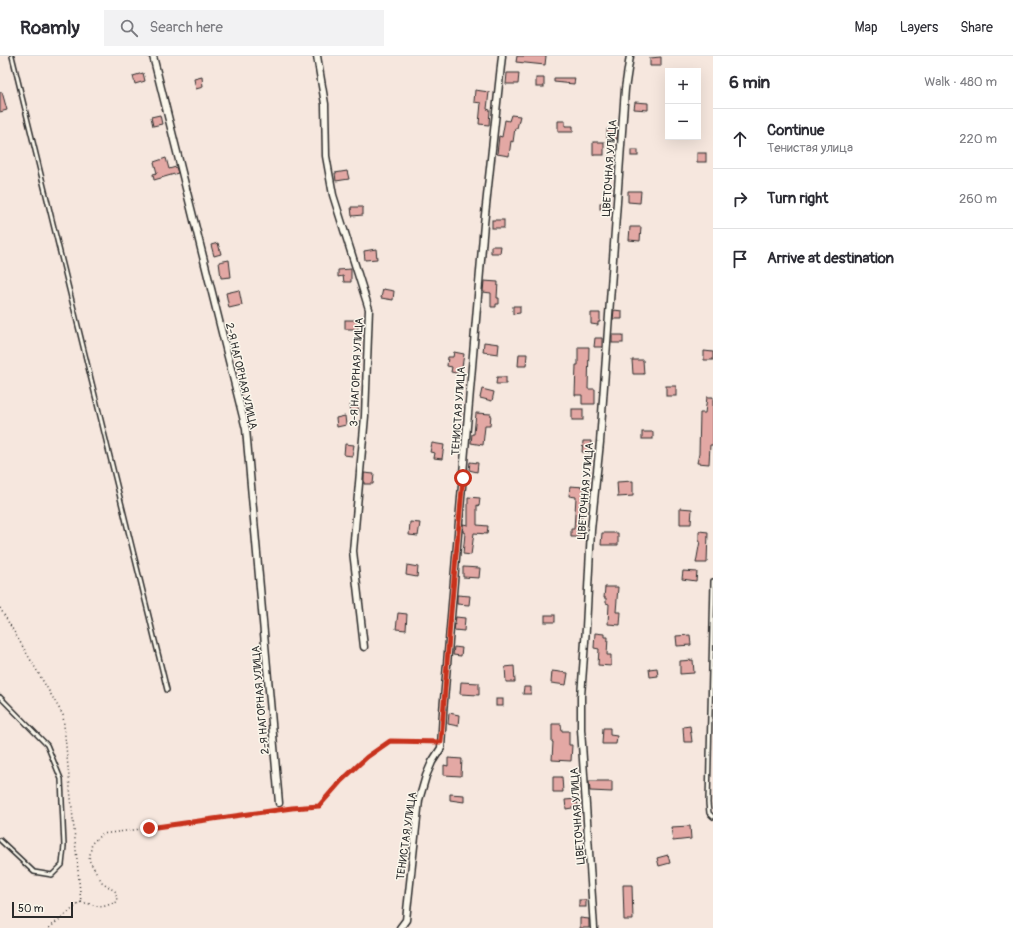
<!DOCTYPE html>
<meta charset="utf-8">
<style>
:root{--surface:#fff;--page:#f2f2f3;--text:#2b2b33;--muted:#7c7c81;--line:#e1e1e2}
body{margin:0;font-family:Pangolin,sans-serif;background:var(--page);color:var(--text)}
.controls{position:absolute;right:12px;top:12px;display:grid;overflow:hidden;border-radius:0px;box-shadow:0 4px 16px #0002}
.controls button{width:36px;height:36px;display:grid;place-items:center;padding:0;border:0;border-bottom:1px solid var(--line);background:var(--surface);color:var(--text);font:20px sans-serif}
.scale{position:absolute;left:12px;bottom:10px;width:61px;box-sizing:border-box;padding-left:4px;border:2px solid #2b2b2b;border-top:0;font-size:11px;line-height:14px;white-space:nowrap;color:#2b2b2b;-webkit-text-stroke:3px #fbf7ec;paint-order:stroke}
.stop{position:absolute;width:12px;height:12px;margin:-9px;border:3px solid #c8321e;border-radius:50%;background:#fff}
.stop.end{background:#c8321e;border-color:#fff;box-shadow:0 1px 4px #0008}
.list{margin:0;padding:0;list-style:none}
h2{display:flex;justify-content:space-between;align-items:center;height:52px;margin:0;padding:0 16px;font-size:17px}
h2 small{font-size:13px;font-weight:400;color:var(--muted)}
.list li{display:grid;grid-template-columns:26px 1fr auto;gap:12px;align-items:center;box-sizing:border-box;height:60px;padding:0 16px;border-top:1px solid var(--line)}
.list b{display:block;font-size:15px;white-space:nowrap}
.list p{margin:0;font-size:13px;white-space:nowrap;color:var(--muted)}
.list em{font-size:13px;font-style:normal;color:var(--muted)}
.icon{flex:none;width:22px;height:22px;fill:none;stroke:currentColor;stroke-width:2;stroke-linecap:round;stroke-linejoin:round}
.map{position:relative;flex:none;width:713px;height:872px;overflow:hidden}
header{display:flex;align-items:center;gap:24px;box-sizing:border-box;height:56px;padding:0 20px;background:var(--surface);border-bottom:1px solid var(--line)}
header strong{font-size:19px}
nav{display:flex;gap:22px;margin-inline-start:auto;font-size:14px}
.search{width:280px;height:36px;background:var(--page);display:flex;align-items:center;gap:10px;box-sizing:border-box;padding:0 14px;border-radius:0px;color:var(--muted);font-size:15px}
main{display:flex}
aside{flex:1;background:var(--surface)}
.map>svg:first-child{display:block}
.building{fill:#e3a8a4;stroke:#2b2b2b}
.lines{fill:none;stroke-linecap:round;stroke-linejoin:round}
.lane-casing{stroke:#2b2b2b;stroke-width:6}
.street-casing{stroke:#2b2b2b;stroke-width:9}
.path{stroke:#2b2b2b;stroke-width:1.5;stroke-dasharray:1 3;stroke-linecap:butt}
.lane{stroke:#fbf7ec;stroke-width:3}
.street{stroke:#fbf7ec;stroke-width:6}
.route{stroke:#c8321e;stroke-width:5}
.labels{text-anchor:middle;stroke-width:3;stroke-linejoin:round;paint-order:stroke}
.street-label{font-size:11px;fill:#2b2b2b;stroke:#fbf7ec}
</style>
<header>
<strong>Roamly</strong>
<div class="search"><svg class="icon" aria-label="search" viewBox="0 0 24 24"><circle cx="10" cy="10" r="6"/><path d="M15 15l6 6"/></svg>Search here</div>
<nav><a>Map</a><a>Layers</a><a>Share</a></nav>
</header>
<main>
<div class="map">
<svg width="713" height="872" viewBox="0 0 713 872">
<rect width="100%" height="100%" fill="#f6e7de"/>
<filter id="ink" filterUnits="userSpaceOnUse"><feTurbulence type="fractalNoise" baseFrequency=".025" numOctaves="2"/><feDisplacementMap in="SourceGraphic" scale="8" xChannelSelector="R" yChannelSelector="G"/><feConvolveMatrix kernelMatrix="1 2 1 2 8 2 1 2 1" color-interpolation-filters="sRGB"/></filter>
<g filter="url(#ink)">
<!-- building -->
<g class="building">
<path d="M517,0H546L545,9L516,6Z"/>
<path d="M661,1V10H650V2Z"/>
<path d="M143,17L145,25L135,28L133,20Z"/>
<path d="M507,17H519L518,28H506Z"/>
<path d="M202,21L203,31L196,33L194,23Z"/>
<rect x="536" y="22" width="8" height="9"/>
<path d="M554,22H575L574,28L554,26Z"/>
<path d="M475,34L489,36L487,53L490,54L489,69L479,68L481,47L474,46Z"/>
<path d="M0,36H2L7,54L0,56Z"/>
<path d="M635,46L648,47V54L634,53Z"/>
<path d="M160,59L162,68L153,70L151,61Z"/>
<path d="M511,59L520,60L517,72H515L513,86L511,85L509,100L497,98L499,80L502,81L505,64L509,65Z"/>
<path d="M558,65H565V70H573V76H558Z"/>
<path d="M607,73H618L617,83H607Z"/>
<rect x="593" y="86" width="11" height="13"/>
<rect x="631" y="94" width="7" height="6"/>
<rect x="697" y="97" width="9" height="9"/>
<path d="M166,102L169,113L176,111L178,117L154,124L153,118L157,117L154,106Z"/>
<path d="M347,115L349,123L336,125L335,117Z"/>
<path d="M628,135H641L640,147L628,146Z"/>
<rect x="600" y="147" width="9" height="6"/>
<path d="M351,151H363V159L352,160Z"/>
<rect x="492" y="164" width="12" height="8"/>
<path d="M630,171H641L640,185L629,184Z"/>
<path d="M218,187L221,198L214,200L211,189Z"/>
<path d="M491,190H501L500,197H491Z"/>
<path d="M376,193L377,203L365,204L364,195Z"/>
<path d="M229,204L231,221L221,222L219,206Z"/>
<path d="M351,213V226H344L343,220L338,221V214Z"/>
<path d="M484,225L498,226L497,242H499V248H496V251H491V237L483,236Z"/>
<path d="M383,233L394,235L393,244L381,242Z"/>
<path d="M239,234L242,249L229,252L226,237Z"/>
<path d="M513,250H520V257L513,258Z"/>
<path d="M614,254L622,255V263H613Z"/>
<path d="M591,257H600V266H598V269L591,268Z"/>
<rect x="345" y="264" width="13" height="9"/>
<rect x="612" y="279" width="11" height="8"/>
<path d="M595,282H602V291H594Z"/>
<path d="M484,286L499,288L498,298L483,296Z"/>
<path d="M578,291H589L588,333H595V348H582V339H575L576,309H578Z"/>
<path d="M704,295L713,296V304H704Z"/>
<path d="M454,296L464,298L461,318L451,316L452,311L447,310L448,301H453Z"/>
<path d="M519,298H527L526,310H518Z"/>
<path d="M632,304H643L644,318H633Z"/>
<path d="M497,321H506V328H496Z"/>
<rect x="666" y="330" width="10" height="10"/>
<path d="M482,333L494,336L492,345L480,342Z"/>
<path d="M707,341H713V389H710L709,408L697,407L699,398L700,357H705Z"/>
<path d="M357,348L359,355L351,356L350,349Z"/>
<rect x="572" y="353" width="11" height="11"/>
<path d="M476,357L491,358L490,370H485L483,389L471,387L472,378H474Z"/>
<path d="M345,360L346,369L337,371L336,362Z"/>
<rect x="642" y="376" width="11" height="7"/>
<path d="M583,385H591L590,397L582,396Z"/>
<path d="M432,387L444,389L442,403L434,402L435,397L430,396Z"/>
<path d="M345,388L354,389L352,400L344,399Z"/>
<path d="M470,406L478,407L477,416L469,414Z"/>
<path d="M364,417L374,418L373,428H364Z"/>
<path d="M633,425V440L618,441L617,426Z"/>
<path d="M570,430L584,431L582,462H580V481H571V473H574L576,441L569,440Z"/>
<path d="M468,441L480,442L479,450L477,449V469L488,470L487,478L474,477L471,499L463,498L465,477L463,476V468L468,469Z"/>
<path d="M680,452L692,453L691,468H680Z"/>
<path d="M410,466L420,467L418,480L409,479Z"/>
<path d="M699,475L708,476L707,507H696L700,485H699Z"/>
<path d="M602,477H618V489H601Z"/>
<path d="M407,509L418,511L417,521L406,519Z"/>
<path d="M463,511L480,512L479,522L463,521Z"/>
<path d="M683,515L697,516L696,525L682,523Z"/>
<path d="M605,531H618L616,556H621L620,569L608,568L609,548L606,547V542H604Z"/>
<path d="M457,539L470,540L469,549L457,548Z"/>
<path d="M398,557L407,558L406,574L396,573Z"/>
<rect x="545" y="559" width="10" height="7"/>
<path d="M456,561L465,562L464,575L454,574Z"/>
<path d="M595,577L604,578V581H608L607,599H611V610L598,609L599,593L594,592Z"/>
<path d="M690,579L691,589L677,590L676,580Z"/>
<path d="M454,591L462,592L461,600L453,599Z"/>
<path d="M693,604L694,617L680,618V605Z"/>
<path d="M514,610L515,626H506L505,611Z"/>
<path d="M657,612L658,620L650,621L649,613Z"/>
<path d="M552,615L568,617L566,629L551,627Z"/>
<path d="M461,626L479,627V639L460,638Z"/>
<path d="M524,631H531V638H523Z"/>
<rect x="496" y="643" width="7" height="7"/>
<path d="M449,657L459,659L458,670L448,668Z"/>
<path d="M552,668H561L562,675H569V689H572L571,705L552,704L553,686H552Z"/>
<path d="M690,670L692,686H684L683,671Z"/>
<path d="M603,672H610V679L617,680L616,688H602Z"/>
<path d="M448,702L462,703L461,720L444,719V709L448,710Z"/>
<path d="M553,721H562L563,736H553Z"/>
<path d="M589,725H612V736L590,735Z"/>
<path d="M450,738L464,739V746L450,744Z"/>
<path d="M577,743L578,751L566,753L565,744Z"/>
<path d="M690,770L691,783L673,785L671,771Z"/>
<path d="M668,799L670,807L659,810L657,802Z"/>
<path d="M623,829H632L633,864H624Z"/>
<rect x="579" y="844" width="7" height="7"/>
<path d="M580,862L589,863V872H580Z"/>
</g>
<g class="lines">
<!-- lane casing -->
<g class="lane-casing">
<g id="lane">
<path d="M12,0L167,634"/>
<path d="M713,525L708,747L709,757L713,761"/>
<path d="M0,641L47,689L61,723L64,790L62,809L52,819L34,816L0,784"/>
</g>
</g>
<!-- street casing -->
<g class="street-casing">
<g id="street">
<path d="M153,0L246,373L279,747"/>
<path d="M317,0L325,48L326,100L333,139L369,253L365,360L353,495L364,591"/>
<path d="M400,872L406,864L419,744L426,720L432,706L441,692L443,656L484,168L502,0"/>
<path d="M594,872L581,673V640L586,572L591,474L600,386L625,33L630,0"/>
</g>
</g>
<!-- path -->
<g class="path">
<path d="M0,552L63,659L81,846L49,872"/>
<path d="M283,753L319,751L340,726L367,701L390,685L435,686"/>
<path d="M81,846L102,851L117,846L116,836L102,826L89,804L92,787L102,778L197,766L277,754"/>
</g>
<!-- lane -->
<use href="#lane" class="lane"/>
<!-- street -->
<use href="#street" class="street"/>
</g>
</g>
<g class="lines" filter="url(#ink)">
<!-- route -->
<path class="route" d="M149,772L292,752L319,750L340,726L367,701L390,685L441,686L450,567L463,422"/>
</g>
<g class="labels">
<!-- street labels -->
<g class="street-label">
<text transform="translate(609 112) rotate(-86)" y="4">ЦВЕТОЧНАЯ УЛИЦА</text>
<text transform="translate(356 316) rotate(-87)" y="4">3-Я НАГОРНАЯ УЛИЦА</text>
<text transform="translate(242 320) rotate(77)" y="4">2-Я НАГОРНАЯ УЛИЦА</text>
<text transform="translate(458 355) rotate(-86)" y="4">ТЕНИСТАЯ УЛИЦА</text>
<text transform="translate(585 435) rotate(-85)" y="4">ЦВЕТОЧНАЯ УЛИЦА</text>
<text transform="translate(260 644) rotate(-95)" y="4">2-Я НАГОРНАЯ УЛИЦА</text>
<text transform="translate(577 760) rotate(-94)" y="4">ЦВЕТОЧНАЯ УЛИЦА</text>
<text transform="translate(406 780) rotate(-82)" y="4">ТЕНИСТАЯ УЛИЦА</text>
</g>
</g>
</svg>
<div class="controls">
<button>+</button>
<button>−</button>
</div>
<div class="scale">50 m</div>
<div class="stop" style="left:463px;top:422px"></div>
<div class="stop end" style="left:149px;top:772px"></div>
</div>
<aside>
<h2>6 min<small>Walk · 480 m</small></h2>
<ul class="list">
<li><svg class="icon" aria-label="ahead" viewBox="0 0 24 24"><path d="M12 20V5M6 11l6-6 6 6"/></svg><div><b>Continue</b><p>Тенистая улица</p></div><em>220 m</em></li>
<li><svg class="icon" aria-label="right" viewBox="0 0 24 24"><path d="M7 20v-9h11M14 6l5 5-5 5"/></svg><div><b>Turn right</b></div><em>260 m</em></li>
<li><svg class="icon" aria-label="arrive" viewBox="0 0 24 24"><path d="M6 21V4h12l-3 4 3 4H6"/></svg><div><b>Arrive at destination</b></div></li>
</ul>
</aside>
</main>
